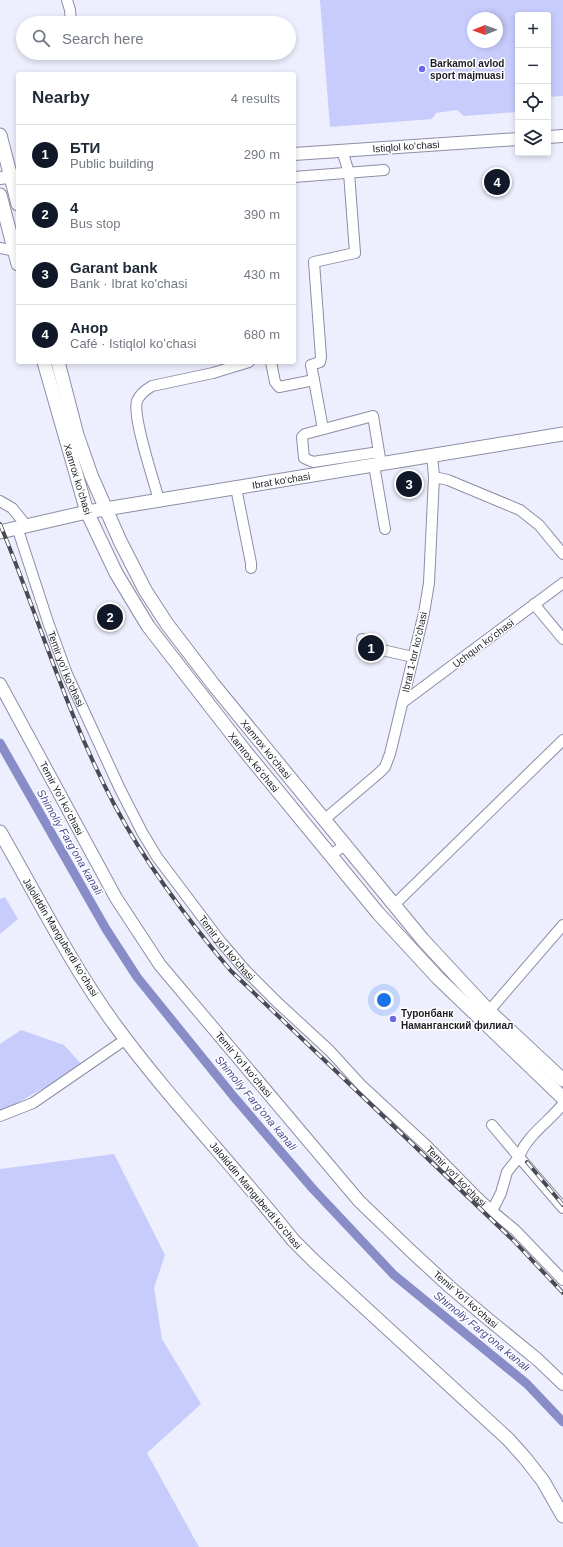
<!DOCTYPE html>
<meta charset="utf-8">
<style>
:root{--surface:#fff;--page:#f2f2f3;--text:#1f2937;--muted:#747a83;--line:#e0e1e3;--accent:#111827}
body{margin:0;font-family:Helvetica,sans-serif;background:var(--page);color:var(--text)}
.controls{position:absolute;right:12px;top:12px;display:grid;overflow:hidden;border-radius:4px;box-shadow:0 2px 6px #0003}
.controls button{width:36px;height:36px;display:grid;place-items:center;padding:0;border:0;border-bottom:1px solid var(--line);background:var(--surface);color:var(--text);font:20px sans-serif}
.compass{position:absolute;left:467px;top:12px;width:36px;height:36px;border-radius:50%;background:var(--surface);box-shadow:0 2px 6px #0003;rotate:269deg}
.you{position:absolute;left:384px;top:1000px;width:14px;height:14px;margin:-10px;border:3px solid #fff;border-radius:50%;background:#1a73e8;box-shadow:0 0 0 6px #1a73e833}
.badge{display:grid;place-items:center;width:26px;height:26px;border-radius:50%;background:var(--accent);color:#fff;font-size:13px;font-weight:700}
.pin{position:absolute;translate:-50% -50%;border:2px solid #fff;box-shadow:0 1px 4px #0006}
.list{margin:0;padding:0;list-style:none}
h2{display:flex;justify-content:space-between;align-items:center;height:52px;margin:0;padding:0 16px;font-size:17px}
h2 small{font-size:13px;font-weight:400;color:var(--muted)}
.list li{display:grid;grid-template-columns:26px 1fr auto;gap:12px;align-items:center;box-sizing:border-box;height:60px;padding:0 16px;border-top:1px solid var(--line)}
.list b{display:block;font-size:15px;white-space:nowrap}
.list p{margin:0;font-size:13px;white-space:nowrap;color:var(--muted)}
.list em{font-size:13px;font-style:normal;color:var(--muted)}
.icon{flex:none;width:22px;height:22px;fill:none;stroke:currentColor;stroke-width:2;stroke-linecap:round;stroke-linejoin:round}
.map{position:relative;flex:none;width:563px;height:1547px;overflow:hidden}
.search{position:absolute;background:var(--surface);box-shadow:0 2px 6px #0003;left:16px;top:16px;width:280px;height:44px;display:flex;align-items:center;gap:10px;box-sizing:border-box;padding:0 14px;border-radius:22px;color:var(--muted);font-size:15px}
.panel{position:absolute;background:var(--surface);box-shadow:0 2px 6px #0003;left:16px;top:72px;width:280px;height:292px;border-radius:4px}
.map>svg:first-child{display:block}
.green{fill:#c7ccfc;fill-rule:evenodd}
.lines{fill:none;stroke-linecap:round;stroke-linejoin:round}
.canal{stroke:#888cc7;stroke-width:9}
.minor-casing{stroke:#8c8ea4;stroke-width:12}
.tertiary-casing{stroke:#8c8ea4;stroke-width:14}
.secondary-casing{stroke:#8c8ea4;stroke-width:15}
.minor{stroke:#fff;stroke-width:10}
.tertiary{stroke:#fff;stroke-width:12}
.secondary{stroke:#fff;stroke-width:13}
.rail-casing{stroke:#494a53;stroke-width:4}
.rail{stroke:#fff;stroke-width:2.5;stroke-dasharray:8;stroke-linecap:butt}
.poi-dot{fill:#6e6ae4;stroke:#fff;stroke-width:1.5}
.labels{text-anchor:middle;stroke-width:3;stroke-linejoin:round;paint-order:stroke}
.poi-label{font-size:10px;font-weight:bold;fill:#1c1d25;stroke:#fff;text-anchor:start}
.street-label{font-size:10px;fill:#1c1d25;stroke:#fff}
.water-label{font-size:11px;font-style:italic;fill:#4c4c96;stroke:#fff}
</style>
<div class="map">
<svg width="563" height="1547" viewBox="0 0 563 1547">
<rect width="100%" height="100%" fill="#eeeffe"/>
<!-- green -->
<g class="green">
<path d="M320,0H563V96L548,97V15H518V112L464,116L457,110L436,113L432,119L330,127ZM473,18H497V42H473Z"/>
<path d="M5,897L18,919L0,934V899Z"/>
<path d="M21,1030L64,1045L83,1066L3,1111H0V1044Z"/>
<path d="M114,1154L165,1255L154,1288L162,1339L201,1404L147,1453L199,1547H0V1169Z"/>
</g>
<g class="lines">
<!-- canal -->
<path class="canal" d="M0,743L106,929L137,977L234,1097L313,1189L394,1275L527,1384L563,1422"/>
<!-- minor casing -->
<g class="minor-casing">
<g id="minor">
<path d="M67,0L70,10L71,23"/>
<path d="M294,177L384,170"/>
<path d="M0,248L15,251"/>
<path d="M271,362L275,382L279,387L314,380L323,429"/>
<path d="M314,380L311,365L320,362L321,357L314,262L355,253L349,173L342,150"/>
<path d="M379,452L313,462L304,458L302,437L305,434L373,416L381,464"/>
<path d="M374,465L385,529"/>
<path d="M434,477L448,480L520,510L539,525L563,554"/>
<path d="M236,488L251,563V568"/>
<path d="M159,500C154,481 132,417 137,401C140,394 145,390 152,386L213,373L249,362"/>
<path d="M0,501L12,508L26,525"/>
<path id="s1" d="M17,527L48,622L67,674L120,789L142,832L157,857L221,942L246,971L277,1002L330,1051L362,1086L428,1147L477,1197L492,1211L515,1230L563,1280"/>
<path d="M534,604L563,639"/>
<path d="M362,639L382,650L413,657"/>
<path d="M402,703L563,583"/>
<path d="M325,819L379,773L385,767L390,754L424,613L429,583L434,477L432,455"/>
<path d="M331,855L346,844"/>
<path d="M395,904L563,740"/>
<path d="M489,1011L563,925"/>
<path d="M563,1104C550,1121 526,1136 519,1157L563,1208"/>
<path d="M0,1116L33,1103L126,1039"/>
<path d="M492,1211L501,1193L507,1172L519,1157L492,1125"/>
</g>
</g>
<!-- tertiary casing -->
<g class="tertiary-casing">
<g id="tertiary">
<path d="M548,137L563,136"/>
<path d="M294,154L518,139"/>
<path d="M0,178L18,176"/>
<path d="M0,684L116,898L160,965L359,1201L413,1253L450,1287L488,1319L538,1360L563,1384"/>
</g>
</g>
<!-- secondary casing -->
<g class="secondary-casing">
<g id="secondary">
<path d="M0,135L18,204"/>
<path d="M0,195L18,264"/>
<path d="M44,362L87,512L116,573L148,626L245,751L378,913L438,978L563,1098"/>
<path id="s2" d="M58,362L77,435L91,475L120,541L145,590L167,624L213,684L423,940L489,1011L563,1080"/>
<path id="s3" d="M0,532L87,512L563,434"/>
<path d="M0,832C37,896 71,965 115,1025C170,1100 235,1167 293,1240L313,1260L508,1439L525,1458L543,1481L563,1516"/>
</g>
</g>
<!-- minor -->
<use href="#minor" class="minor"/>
<!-- tertiary -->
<use href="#tertiary" class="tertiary"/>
<!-- secondary -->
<use href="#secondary" class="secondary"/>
<!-- rail casing -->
<g class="rail-casing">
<g id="rail">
<path d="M0,524C39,618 67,716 115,806C147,866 187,919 231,971L513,1240L563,1293"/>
<path d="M527,1162L563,1205"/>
</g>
</g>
<!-- rail -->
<use href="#rail" class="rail"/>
</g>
<!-- markers -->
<g class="poi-dot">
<circle cx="422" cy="69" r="4"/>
<circle cx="393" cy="1019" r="4"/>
</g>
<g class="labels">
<!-- poi labels -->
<g class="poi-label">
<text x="430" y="67">Barkamol avlod<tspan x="430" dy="12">sport majmuasi</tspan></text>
<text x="401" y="1017">Туронбанк<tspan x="401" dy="12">Наманганский филиал</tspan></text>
</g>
<!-- street labels -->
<g class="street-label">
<text transform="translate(406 146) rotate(-4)" y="4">Istiqlol koʻchasi</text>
<text transform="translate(78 479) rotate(73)" y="4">Xamrox koʻchasi</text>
<text dy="4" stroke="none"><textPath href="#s3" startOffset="286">Ibrat ko'chasi</textPath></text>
<text transform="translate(483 643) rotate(-37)" y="4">Uchqun koʻchasi</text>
<text transform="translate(414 652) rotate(-77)" y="4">Ibrat 1-tor koʻchasi</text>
<text dy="4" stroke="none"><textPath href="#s1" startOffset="150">Temir yo'l ko'chasi</textPath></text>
<text dy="4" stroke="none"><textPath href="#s2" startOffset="445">Xamrox ko'chasi</textPath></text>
<text transform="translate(254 762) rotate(51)" y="4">Xamrox koʻchasi</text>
<text transform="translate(62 798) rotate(62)" y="4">Temir Yoʻl koʻchasi</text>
<text transform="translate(61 937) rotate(59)" y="4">Jaloliddin Manguberdi koʻchasi</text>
<text dy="4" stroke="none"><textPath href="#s1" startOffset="474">Temir yo'l ko'chasi</textPath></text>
<text transform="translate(244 1064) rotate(50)" y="4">Temir Yoʻl koʻchasi</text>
<text dy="4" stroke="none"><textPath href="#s1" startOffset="798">Temir yo'l ko'chasi</textPath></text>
<text transform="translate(256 1195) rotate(50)" y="4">Jaloliddin Manguberdi koʻchasi</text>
<text transform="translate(466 1299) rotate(41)" y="4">Temir Yoʻl koʻchasi</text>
</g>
<!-- water labels -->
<g class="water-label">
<text transform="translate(70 842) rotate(60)" y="4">Shimoliy Fargʻona kanali</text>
<text transform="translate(256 1103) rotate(50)" y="4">Shimoliy Fargʻona kanali</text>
<text transform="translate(482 1331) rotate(39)" y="4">Shimoliy Fargʻona kanali</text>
</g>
</g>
</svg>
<div class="controls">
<button>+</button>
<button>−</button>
<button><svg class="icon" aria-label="locate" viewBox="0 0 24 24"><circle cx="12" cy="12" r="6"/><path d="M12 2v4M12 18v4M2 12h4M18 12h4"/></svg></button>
<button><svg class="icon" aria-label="layers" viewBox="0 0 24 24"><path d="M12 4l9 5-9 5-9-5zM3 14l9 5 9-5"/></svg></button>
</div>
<svg class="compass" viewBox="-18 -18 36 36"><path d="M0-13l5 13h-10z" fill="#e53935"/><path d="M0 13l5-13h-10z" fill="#747a83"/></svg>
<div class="you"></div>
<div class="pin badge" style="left:371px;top:648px">1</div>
<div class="pin badge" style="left:110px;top:617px">2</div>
<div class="pin badge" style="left:409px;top:484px">3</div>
<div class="pin badge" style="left:497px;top:182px">4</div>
<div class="search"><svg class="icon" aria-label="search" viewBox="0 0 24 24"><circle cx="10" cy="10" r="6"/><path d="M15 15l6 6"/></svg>Search here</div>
<section class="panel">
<h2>Nearby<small>4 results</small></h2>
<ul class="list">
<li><span class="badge">1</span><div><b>БТИ</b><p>Public building</p></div><em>290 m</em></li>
<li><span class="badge">2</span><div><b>4</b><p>Bus stop</p></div><em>390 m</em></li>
<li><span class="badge">3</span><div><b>Garant bank</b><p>Bank · Ibrat ko'chasi</p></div><em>430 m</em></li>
<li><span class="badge">4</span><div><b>Анор</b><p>Café · Istiqlol koʻchasi</p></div><em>680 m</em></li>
</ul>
</section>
</div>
